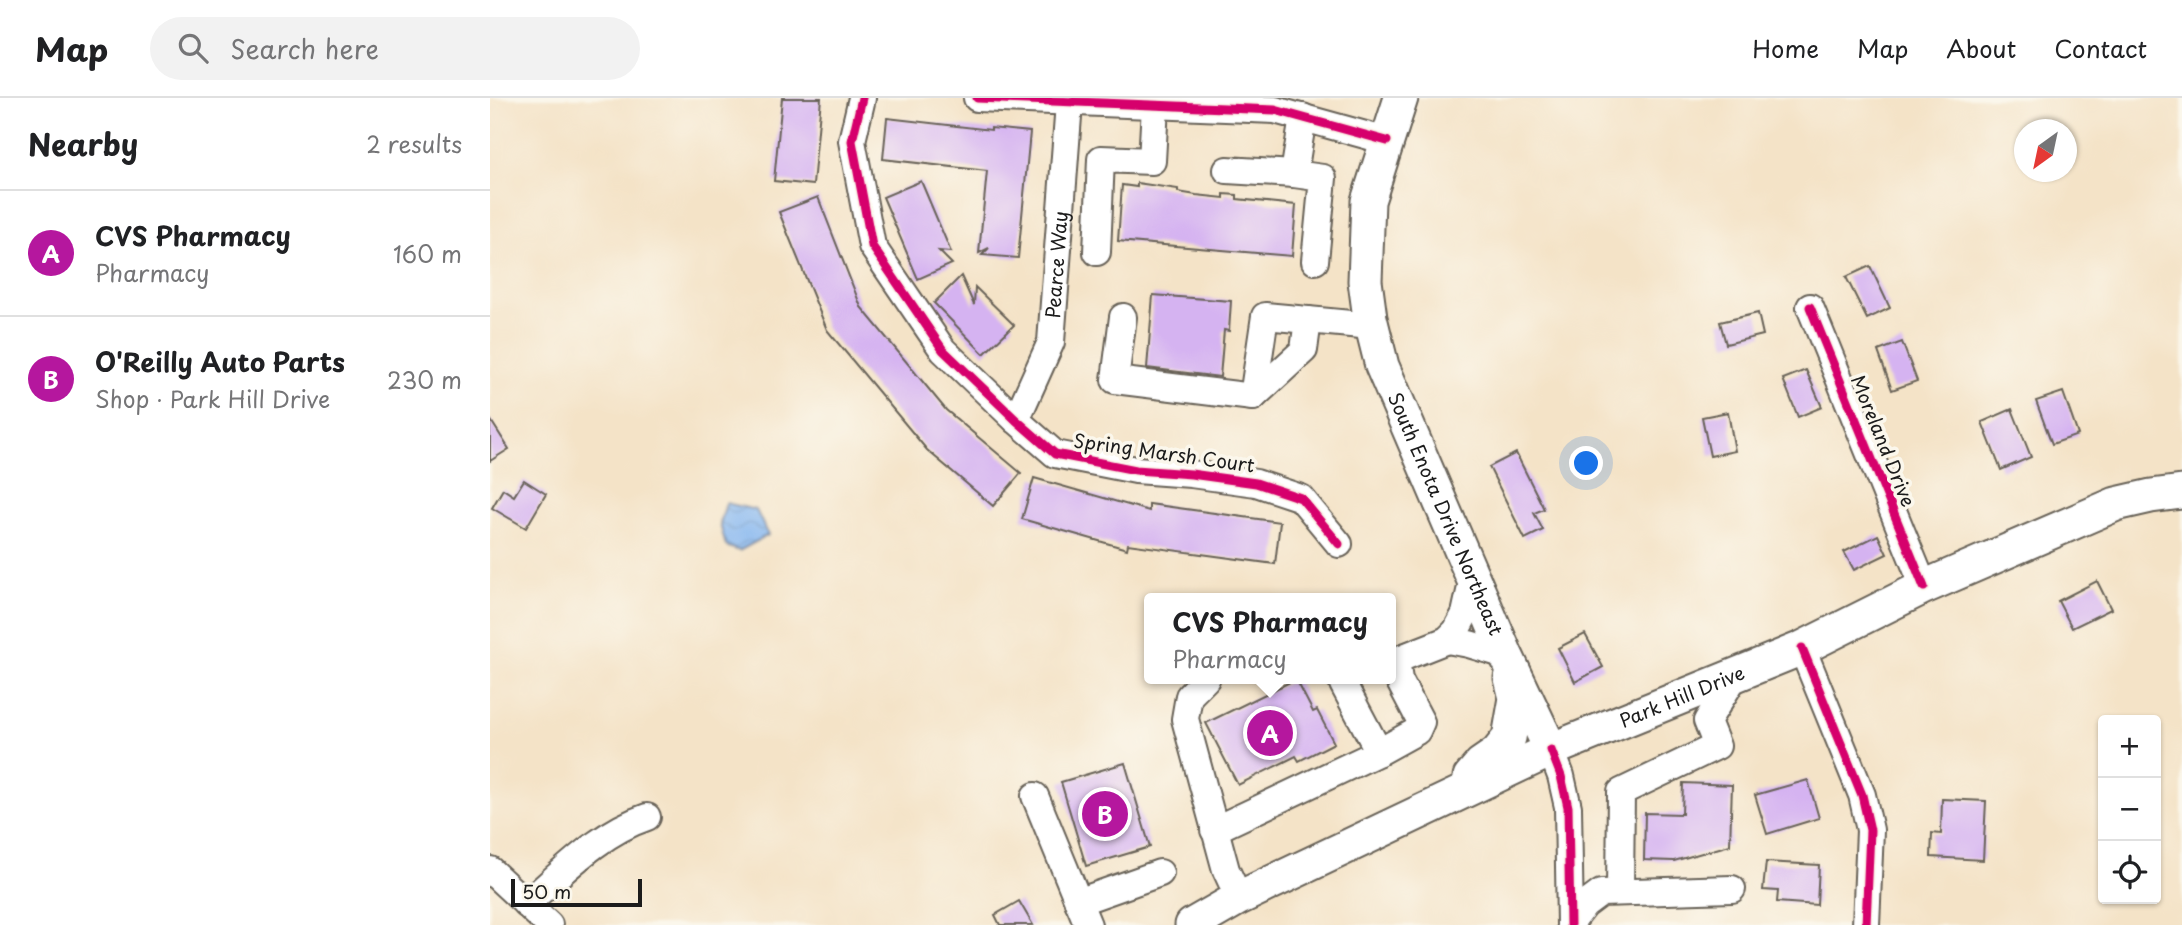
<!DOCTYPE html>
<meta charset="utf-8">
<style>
:root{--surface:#fff;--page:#f2f2f2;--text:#202124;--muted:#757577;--line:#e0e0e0;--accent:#b5179e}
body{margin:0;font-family:"Playpen Sans",sans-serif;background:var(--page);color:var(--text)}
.controls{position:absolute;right:21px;bottom:21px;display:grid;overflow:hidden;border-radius:7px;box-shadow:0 2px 5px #0004}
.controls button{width:63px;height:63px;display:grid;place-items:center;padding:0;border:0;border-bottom:2px solid var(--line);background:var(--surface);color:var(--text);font:35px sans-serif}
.compass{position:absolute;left:1524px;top:21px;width:63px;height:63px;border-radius:50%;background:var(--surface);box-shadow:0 2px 5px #0004;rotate:213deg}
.scale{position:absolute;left:21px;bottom:18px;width:131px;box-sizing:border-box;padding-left:7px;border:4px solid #1c1c1c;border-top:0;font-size:19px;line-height:24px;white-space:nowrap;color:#1c1c1c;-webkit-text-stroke:5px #fbf7ec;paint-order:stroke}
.you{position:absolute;left:1097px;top:366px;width:24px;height:24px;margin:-18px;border:5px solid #fff;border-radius:50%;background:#1a73e8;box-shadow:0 0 0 10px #1a73e833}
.badge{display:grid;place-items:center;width:46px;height:46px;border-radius:50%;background:var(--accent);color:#fff;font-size:23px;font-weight:700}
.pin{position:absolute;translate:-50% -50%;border:4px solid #fff;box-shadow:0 2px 7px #0006}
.popup{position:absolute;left:654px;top:495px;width:252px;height:91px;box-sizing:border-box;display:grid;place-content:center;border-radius:7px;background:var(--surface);filter:drop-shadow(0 2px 5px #0005);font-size:23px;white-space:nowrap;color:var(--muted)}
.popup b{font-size:26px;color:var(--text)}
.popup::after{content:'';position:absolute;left:50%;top:100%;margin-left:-14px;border:14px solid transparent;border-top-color:var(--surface)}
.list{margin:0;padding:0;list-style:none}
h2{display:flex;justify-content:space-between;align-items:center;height:91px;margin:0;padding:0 28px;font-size:30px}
h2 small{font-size:23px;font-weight:400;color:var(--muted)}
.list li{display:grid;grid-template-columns:46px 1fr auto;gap:21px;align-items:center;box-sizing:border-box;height:126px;padding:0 28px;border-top:2px solid var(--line)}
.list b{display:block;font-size:26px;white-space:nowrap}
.list p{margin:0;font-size:23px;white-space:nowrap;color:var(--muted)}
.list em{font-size:23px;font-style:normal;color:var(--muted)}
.icon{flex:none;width:38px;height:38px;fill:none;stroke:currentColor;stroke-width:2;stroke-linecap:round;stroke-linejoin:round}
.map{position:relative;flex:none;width:1692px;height:827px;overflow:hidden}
header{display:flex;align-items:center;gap:42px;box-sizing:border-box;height:98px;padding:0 35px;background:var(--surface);border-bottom:2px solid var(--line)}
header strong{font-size:33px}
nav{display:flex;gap:38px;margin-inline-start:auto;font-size:24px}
.search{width:490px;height:63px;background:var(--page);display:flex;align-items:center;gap:18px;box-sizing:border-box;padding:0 24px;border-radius:38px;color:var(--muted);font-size:26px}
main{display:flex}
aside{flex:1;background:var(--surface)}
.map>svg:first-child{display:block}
.water{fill:url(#water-waves);stroke:#506886;stroke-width:2}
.building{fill:#d5b3f1}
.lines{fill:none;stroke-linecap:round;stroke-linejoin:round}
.minor-casing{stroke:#686258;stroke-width:30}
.major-casing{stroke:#686258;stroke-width:37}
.minor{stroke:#fff;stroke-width:26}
.major{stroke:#fff;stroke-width:33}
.cycleway-casing{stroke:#fbf7ec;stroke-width:13}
.cycleway{stroke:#d6006c;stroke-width:9}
.labels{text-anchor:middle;stroke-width:7;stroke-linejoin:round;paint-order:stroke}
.street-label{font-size:19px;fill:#1c1c1c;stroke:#fbf7ec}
</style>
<header>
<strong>Map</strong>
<div class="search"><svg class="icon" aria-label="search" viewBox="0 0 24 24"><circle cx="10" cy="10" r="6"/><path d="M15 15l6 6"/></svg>Search here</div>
<nav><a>Home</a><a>Map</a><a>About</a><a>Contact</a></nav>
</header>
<main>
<aside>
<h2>Nearby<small>2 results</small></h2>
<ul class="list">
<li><span class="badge">A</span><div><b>CVS Pharmacy</b><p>Pharmacy</p></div><em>160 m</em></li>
<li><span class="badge">B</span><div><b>O'Reilly Auto Parts</b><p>Shop · Park Hill Drive</p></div><em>230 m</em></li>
</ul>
</aside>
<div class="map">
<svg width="1692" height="827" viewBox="0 0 1692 827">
<defs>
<pattern id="water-waves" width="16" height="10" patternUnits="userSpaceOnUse" patternTransform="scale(1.75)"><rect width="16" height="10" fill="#83b5f0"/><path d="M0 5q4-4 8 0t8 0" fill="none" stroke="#719bcd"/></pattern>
</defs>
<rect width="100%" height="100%" fill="#fbf7ec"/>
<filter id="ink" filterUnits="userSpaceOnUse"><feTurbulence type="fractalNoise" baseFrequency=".0143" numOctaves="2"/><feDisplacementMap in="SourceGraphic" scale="14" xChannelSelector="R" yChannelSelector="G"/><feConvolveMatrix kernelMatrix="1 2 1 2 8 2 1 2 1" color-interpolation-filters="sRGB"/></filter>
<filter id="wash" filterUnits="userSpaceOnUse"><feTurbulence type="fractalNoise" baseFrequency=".00686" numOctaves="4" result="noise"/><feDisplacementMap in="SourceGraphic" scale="28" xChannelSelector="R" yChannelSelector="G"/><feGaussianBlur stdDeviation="1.57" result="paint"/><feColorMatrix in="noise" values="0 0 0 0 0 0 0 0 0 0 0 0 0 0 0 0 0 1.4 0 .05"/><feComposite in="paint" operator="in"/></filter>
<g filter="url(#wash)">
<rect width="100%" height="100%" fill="#f4e3c7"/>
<!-- water -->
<path class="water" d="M236,405L266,412L278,437L249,453L236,448L230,426Z"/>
<g id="blocks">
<!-- building -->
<g class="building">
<path d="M292,0H331L323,87L284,83Z"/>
<path d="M397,20L501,32V30L540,34L528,160L492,157L499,150L489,155L497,73L393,61Z"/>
<path d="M431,83L461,154L449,153L462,166L428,181L393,99Z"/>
<path d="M647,85L688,91V94L706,97L734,100V96L747,97V101L806,107L802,158L628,143L632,87L647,89Z"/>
<path d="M328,99L371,209L456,312L531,375L503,408L437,352L337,232L289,114Z"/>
<path d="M1380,168L1400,210L1377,221L1356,179Z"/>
<path d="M471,178L484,207L485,189L524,227L494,256L444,205Z"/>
<path d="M663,197L741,203L739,233L734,232L730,279L657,270Z"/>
<path d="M1268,215L1273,237L1236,246L1230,224Z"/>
<path d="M1412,244L1427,283L1402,292L1388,253Z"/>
<path d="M1316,272L1332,309L1308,319L1293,281Z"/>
<path d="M1573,294L1588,337L1562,346L1546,303Z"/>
<path d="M1522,311L1541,359L1511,372L1492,324Z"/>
<path d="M1238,314L1245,353L1220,358L1212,319Z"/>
<path d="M0,321L19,351L0,363Z"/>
<path d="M1026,355L1054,411L1044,415L1053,432L1035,441L999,369Z"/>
<path d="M544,380L659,413V406L790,424L785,466L638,446L637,451L532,421Z"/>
<path d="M34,382L56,396L36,430L2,410L13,391L24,398Z"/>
<path d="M1388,437L1397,456L1364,472L1354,454Z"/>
<path d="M1607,483L1621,511L1582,530L1568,503Z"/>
<path d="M1095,536L1113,569L1085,584L1068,550Z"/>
<path d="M806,581L823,614L827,612L844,645L809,663L806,658L748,687L716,625Z"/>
<path d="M635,665L660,749L596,768L571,684Z"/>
<path d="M1318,682L1329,720L1277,736L1265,697Z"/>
<path d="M1193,685L1242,687L1240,747L1184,763L1154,762L1155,715L1192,716Z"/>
<path d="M1452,701L1496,703L1493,762L1441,759L1442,735L1451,736Z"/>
<path d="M1276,764L1329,767L1327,807L1287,804L1288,793L1273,792Z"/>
<path d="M529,803L543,827H510L505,817Z"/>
</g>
</g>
</g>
<g filter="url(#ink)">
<use href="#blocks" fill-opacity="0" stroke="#686258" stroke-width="2"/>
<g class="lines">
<!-- minor casing -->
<g class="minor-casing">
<g id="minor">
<path d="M372,0L362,43L382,148L453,252L526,322L565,356L646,372L701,376L766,385L811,400L849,446"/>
<path d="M487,0L785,12L897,43"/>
<path d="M737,72L804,76L813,19"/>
<path d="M804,76L833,80L825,163"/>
<path d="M607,154L611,61L662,63L665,8"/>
<path d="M1320,209L1434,489"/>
<path d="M633,219L625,282L763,299L814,252L818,222L882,228"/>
<path d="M763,299L775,218L818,222"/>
<path id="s1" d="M526,322L561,244L579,5"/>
<path d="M957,542L979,546L1016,557"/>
<path d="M1312,550L1372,697L1380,732L1376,827"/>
<path d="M901,564L957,542L966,533L975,516L983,480"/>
<path d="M716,581L699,598L695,621L736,772L749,800"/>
<path d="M855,581L853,586L889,654"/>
<path d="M1061,652L1071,678L1078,709L1080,827"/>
<path d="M545,698L598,827"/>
<path d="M724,732L889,654L927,633L931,624L909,582L906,563"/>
<path d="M0,772L59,827"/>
<path d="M1130,794L1131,694L1227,648L1217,623L1245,578"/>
<path d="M588,804L670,775"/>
<path d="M36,806C73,774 109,735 157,719"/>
<path d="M1080,826L1095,807L1111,795L1242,791"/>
</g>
</g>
<!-- major casing -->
<g class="major-casing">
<g id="major">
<path id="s2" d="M911,0L878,103L875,183L880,220L892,268L1016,557L1061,652"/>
<path d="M980,679L991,666L1007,655L1019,640L1026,600L1021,580"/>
<path id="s3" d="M702,827L749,800L1061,652L1312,550L1434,489L1626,406L1661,398L1692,394"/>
</g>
</g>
<!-- minor -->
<use href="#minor" class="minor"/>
<!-- major -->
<use href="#major" class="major"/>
<!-- cycleway casing -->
<g class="cycleway-casing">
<g id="cycleway">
<path d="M372,0L362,43L382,148L453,252L526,322L565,356L646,372L701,376L766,385L811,400L849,446"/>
<path d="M487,0L785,12L897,43"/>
<path d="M1320,209L1434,489"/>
<path d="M1312,550L1372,697L1380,732L1376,827"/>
<path d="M1061,652L1071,678L1078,709L1080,827"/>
</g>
</g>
<!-- cycleway -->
<use href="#cycleway" class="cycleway"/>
</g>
</g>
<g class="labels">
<!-- street labels -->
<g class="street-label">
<text dy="7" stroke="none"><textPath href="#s1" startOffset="163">Pearce Way</textPath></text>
<text transform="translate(1393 343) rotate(68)" y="7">Moreland Drive</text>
<text transform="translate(674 355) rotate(8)" y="7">Spring Marsh Court</text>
<text dy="7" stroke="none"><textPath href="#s2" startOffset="436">South Enota Drive Northeast</textPath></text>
<text dy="7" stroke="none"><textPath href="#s3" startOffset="541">Park Hill Drive</textPath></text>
</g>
</g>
</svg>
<div class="controls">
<button>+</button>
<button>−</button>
<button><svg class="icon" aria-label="locate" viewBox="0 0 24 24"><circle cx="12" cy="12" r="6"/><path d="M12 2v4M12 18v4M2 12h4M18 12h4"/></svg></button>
</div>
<svg class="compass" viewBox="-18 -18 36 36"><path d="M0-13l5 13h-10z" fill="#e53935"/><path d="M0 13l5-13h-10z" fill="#757577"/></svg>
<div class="scale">50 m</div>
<div class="you"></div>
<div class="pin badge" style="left:780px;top:635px">A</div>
<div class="popup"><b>CVS Pharmacy</b>Pharmacy</div>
<div class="pin badge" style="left:615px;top:716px">B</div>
</div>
</main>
